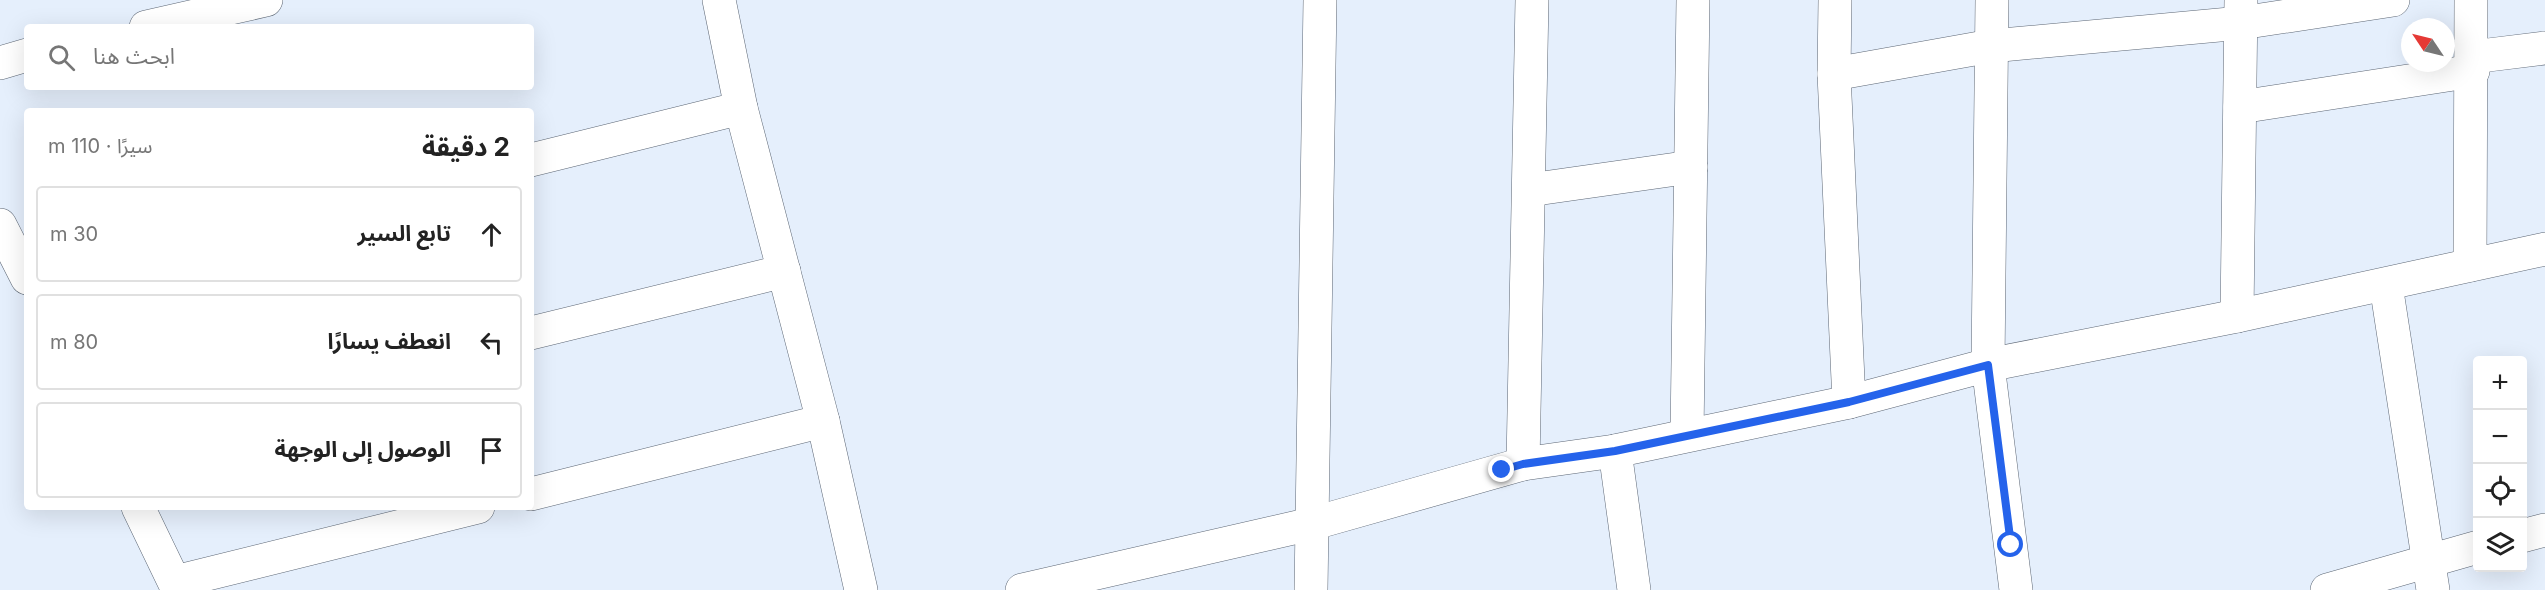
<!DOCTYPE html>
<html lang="ar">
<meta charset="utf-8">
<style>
:root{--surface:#fff;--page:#f6f6f6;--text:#222;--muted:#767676;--line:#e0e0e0}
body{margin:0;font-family:Inter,"Noto Sans Arabic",sans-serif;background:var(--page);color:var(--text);direction:rtl}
.controls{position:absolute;right:18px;bottom:18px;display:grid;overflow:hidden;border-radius:6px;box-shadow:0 6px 24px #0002}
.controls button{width:54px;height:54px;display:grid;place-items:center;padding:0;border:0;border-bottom:2px solid var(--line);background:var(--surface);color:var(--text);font:30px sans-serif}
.compass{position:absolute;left:2401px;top:18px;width:54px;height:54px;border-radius:50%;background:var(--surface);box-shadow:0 6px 24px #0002;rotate:305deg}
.stop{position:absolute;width:18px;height:18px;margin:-14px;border:4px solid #2563eb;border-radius:50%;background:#fff}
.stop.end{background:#2563eb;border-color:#fff;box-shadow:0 2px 6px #0008}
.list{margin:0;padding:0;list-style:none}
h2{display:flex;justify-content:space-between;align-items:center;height:78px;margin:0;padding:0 24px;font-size:26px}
h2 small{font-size:20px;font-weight:400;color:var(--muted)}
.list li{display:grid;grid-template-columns:39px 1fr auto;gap:18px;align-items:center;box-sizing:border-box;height:96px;margin:0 12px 12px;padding:0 12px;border:2px solid var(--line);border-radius:6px}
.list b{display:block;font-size:22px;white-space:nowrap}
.list em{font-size:20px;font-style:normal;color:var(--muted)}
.icon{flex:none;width:33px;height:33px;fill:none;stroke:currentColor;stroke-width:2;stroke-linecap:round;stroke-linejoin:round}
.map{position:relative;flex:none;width:2545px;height:590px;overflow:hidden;direction:ltr}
.search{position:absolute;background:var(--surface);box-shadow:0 6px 24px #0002;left:24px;top:24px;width:510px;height:66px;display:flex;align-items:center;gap:15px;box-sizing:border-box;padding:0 21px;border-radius:6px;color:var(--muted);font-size:22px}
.panel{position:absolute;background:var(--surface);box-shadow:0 6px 24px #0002;left:24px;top:108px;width:510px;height:402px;border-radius:6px;direction:rtl}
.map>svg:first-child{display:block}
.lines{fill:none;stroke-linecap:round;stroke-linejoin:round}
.street-casing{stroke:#5d6775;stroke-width:34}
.secondary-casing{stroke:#5d6775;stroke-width:34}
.street{stroke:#fff;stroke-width:33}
.secondary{stroke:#fff;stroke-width:33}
.route{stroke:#2563eb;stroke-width:8}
</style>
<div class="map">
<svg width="2545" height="590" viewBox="0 0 2545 590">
<rect width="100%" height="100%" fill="#e5effc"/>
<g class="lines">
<!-- street casing -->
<g class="street-casing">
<g id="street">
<path d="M719,0L741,108L823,421L861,590"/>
<path d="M1835,0L1834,74L1849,402"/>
<path d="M1992,0L1988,365L2016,590"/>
<path d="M146,27L266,0"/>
<path d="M2472,57L2545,48"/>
<path d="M0,63L27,55"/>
<path d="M1834,74L1991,46L2241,23L2393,0"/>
<path d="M2240,107L2473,71"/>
<path d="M531,160L741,108"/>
<path d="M1529,190L1691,167"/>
<path d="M0,225L27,278"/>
<path d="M2470,265L2471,0"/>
<path d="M2386,285L2433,590"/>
<path d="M2237,316L2241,0"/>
<path d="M531,333L784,271"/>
<path d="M1687,435L1693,0"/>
<path d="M1615,451L1634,590"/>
<path d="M1523,464L1532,0"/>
<path d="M531,494L823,421"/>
<path d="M138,507L178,590"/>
<path d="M2522,536L2545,530"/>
<path d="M175,582L478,507"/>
<path d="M1022,590L1311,524L1523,464L1615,451L1849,402L1988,365L2237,316L2545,249"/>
<path d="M2327,590L2478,547"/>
</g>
</g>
<!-- secondary casing -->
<g class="secondary-casing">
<path id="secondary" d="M1311,590L1320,0"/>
</g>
<!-- street -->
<use href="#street" class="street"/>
<!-- secondary -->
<use href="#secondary" class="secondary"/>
</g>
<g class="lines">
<!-- route -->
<path class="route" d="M1502,470L1523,464L1615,451L1849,402L1988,365L2011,545"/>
</g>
</svg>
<div class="controls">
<button>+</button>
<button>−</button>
<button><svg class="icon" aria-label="locate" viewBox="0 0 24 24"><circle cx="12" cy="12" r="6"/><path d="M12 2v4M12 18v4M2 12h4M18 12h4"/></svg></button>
<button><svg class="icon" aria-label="layers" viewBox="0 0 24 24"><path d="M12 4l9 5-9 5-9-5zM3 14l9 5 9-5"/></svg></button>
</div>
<svg class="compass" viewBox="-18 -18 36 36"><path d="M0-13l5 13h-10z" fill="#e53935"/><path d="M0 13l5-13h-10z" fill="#767676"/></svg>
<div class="stop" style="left:2011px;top:545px"></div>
<div class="stop end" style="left:1502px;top:470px"></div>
<div class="search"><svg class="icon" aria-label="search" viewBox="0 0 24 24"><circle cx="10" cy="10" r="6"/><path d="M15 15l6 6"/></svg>ابحث هنا</div>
<section class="panel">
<h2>2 دقيقة<small>سيرًا · 110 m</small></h2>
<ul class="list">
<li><svg class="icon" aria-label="ahead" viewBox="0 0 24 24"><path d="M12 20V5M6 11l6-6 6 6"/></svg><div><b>تابع السير</b></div><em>30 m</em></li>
<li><svg class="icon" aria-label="left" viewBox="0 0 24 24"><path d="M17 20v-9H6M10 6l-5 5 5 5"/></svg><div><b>انعطف يسارًا</b></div><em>80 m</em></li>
<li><svg class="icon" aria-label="arrive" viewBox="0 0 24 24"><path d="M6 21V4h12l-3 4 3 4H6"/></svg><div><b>الوصول إلى الوجهة</b></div></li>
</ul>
</section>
</div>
